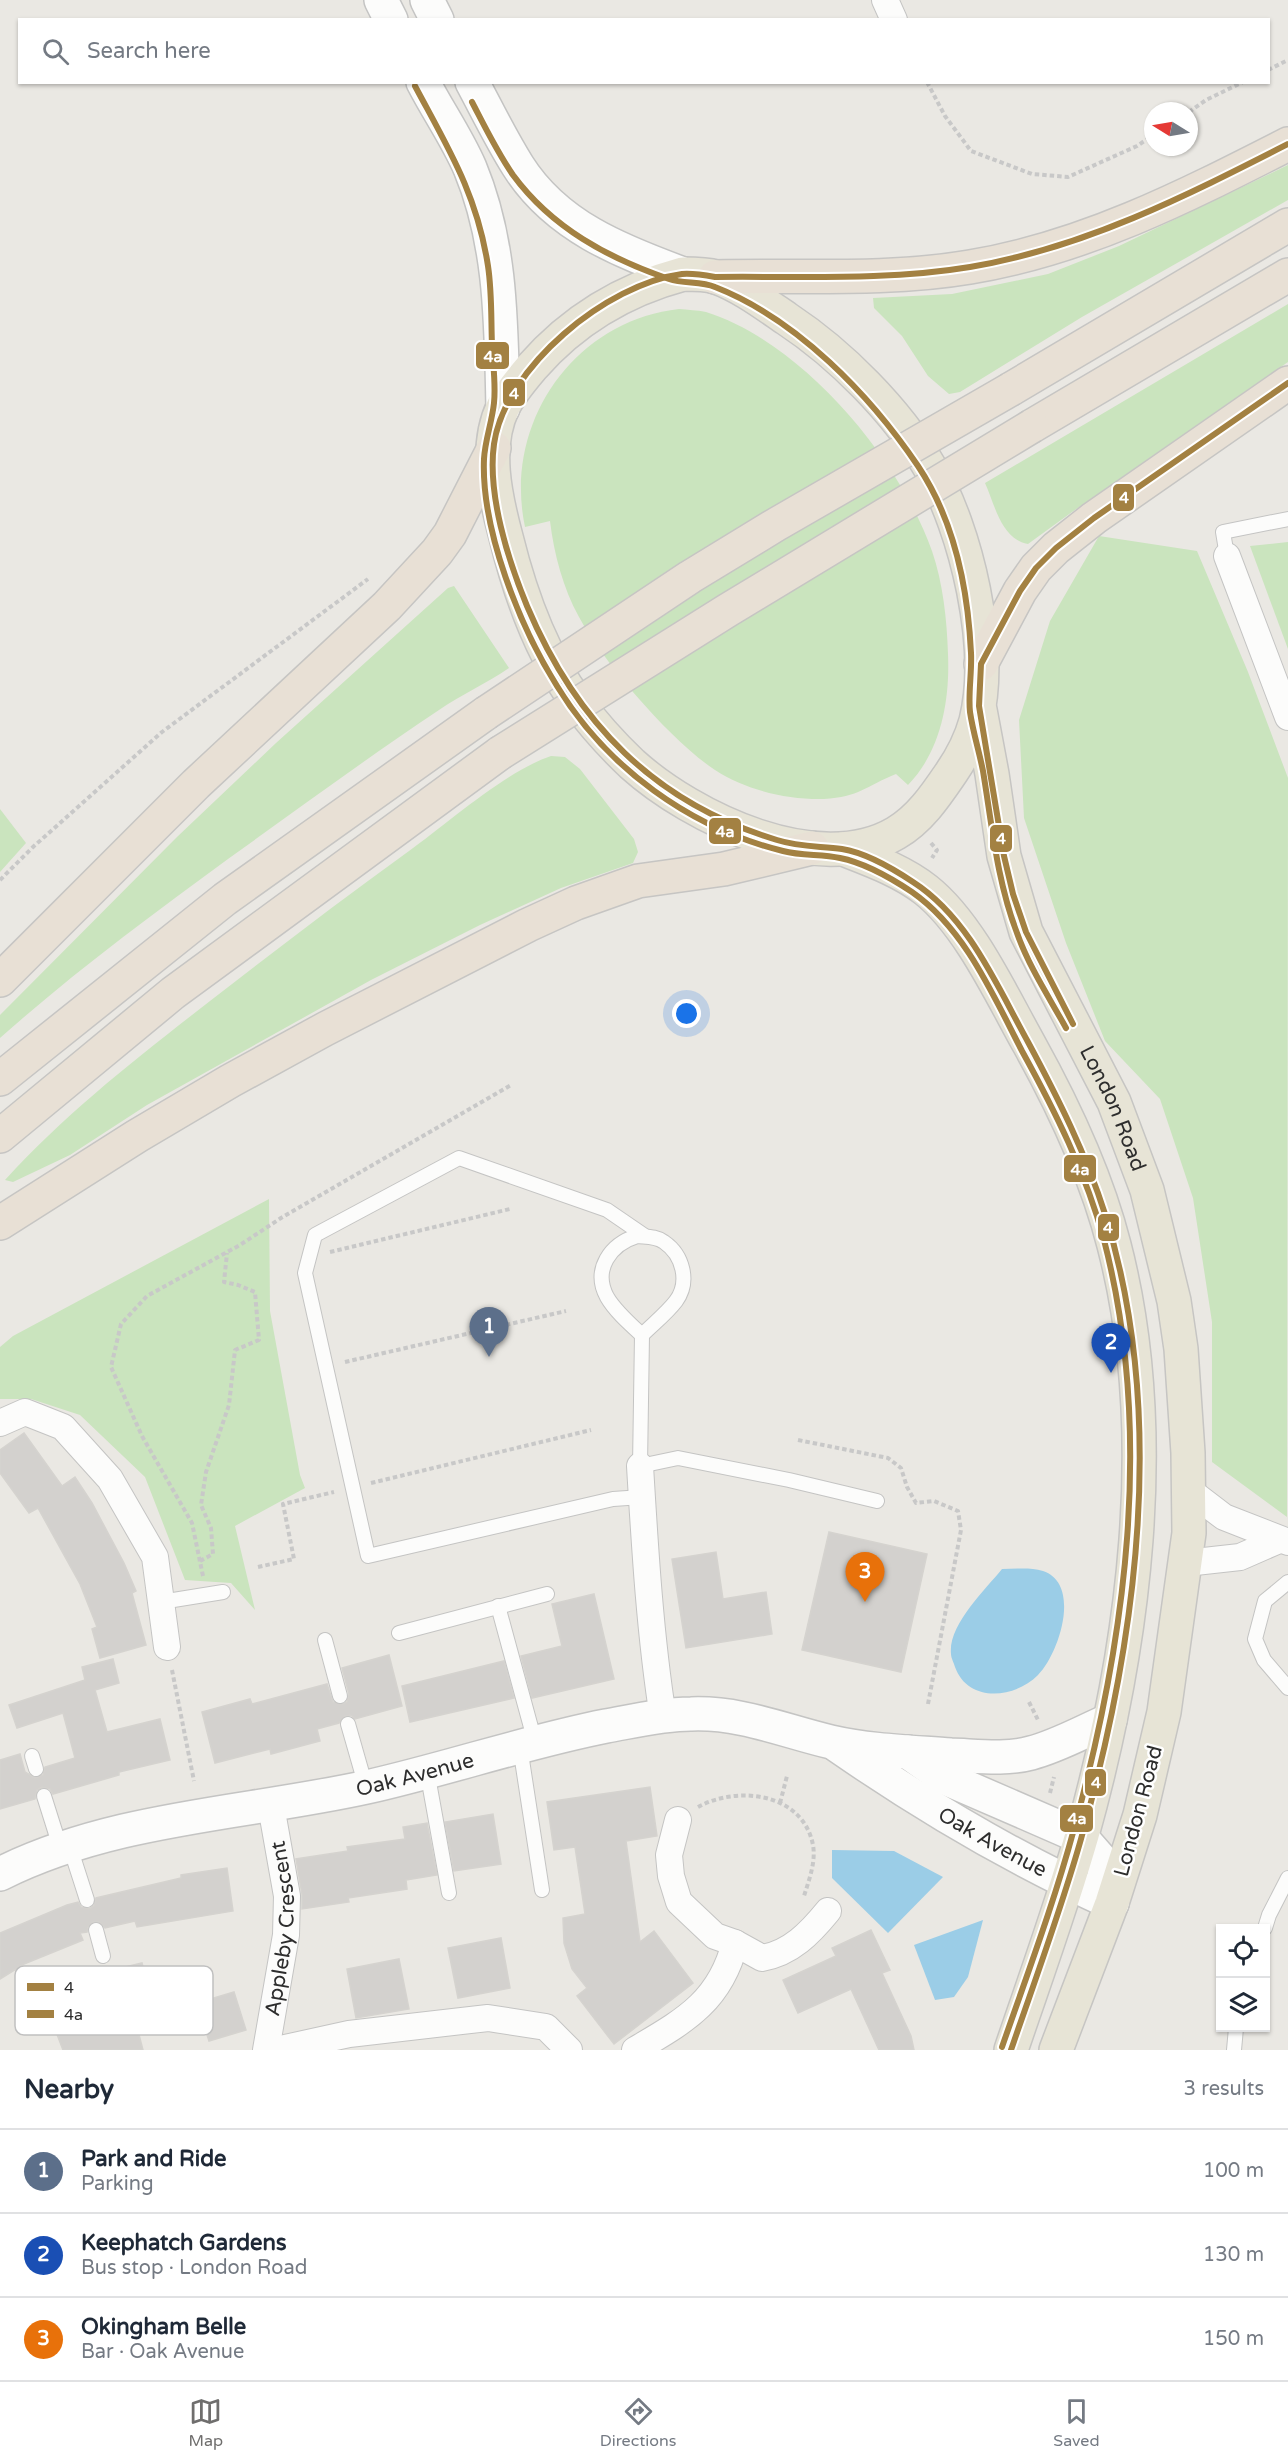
<!DOCTYPE html>
<meta charset="utf-8">
<style>
:root{--surface:#fff;--page:#f2f2f3;--text:#1f2937;--muted:#747a83;--line:#e0e1e3;--accent:#6f6e6d}
body{margin:0;font-family:"Varela Round",sans-serif;background:var(--page);color:var(--text)}
.controls{position:absolute;right:18px;bottom:18px;display:grid;overflow:hidden;border-radius:0px;box-shadow:0 2px 4px #0004}
.controls button{width:54px;height:54px;display:grid;place-items:center;padding:0;border:0;border-bottom:2px solid var(--line);background:var(--surface);color:var(--text);font:30px sans-serif}
.compass{position:absolute;left:1144px;top:102px;width:54px;height:54px;border-radius:50%;background:var(--surface);box-shadow:0 2px 4px #0004;rotate:281deg}
.you{position:absolute;left:687px;top:1014px;width:21px;height:21px;margin:-15px;border:4px solid #fff;border-radius:50%;background:#1a73e8;box-shadow:0 0 0 9px #1a73e833}
.badge{display:grid;place-items:center;width:39px;height:39px;border-radius:50%;background:var(--accent);color:#fff;font-size:20px;font-weight:700}
.pin{position:absolute;translate:-50% -50px;filter:drop-shadow(0 2px 3px #0008)}
.pin::after{content:'';position:absolute;top:32px;width:21px;height:18px;background:inherit;clip-path:polygon(0 0,100% 0,50% 100%)}
.list{margin:0;padding:0;list-style:none}
h2{display:flex;justify-content:space-between;align-items:center;height:78px;margin:0;padding:0 24px;font-size:26px}
h2 small{font-size:20px;font-weight:400;color:var(--muted)}
.list li{display:grid;grid-template-columns:39px 1fr auto;gap:18px;align-items:center;box-sizing:border-box;height:84px;padding:0 24px;border-top:2px solid var(--line)}
.list b{display:block;font-size:22px;white-space:nowrap}
.list p{margin:0;font-size:20px;white-space:nowrap;color:var(--muted)}
.list em{font-size:20px;font-style:normal;color:var(--muted)}
.icon{flex:none;width:33px;height:33px;fill:none;stroke:currentColor;stroke-width:2;stroke-linecap:round;stroke-linejoin:round}
.map{position:relative;flex:none;width:1288px;height:2050px;overflow:hidden}
.search{position:absolute;background:var(--surface);box-shadow:0 2px 4px #0004;left:18px;right:18px;top:18px;height:66px;display:flex;align-items:center;gap:15px;box-sizing:border-box;padding:0 21px;border-radius:0px;color:var(--muted);font-size:22px}
.sheet{height:330px;background:var(--surface)}
nav{display:flex;justify-content:space-around;align-items:center;box-sizing:border-box;height:84px;border-top:2px solid var(--line);background:var(--surface);font-size:16px;color:var(--muted)}
nav a{display:grid;justify-items:center;gap:3px}
nav .on{color:var(--accent)}
.map>svg:first-child{display:block}
.green{fill:#cae4be}
.water{fill:#9bcde7}
.building{fill:#d3d1ce;stroke:#d5d3cf;stroke-width:1.5}
.lines{fill:none;stroke-linecap:round;stroke-linejoin:round}
.lane-casing{stroke:#c4c4c3;stroke-width:16}
.street-casing{stroke:#c4c4c3;stroke-width:28}
.secondary-casing{stroke:#c4c4c3;stroke-width:36}
.primary-casing{stroke:#c6c5c3;stroke-width:36}
.highway-casing{stroke:#c6c5c3;stroke-width:36}
.path{stroke:#c8c8c8;stroke-width:4;stroke-dasharray:4.5 3;stroke-linecap:butt}
.lane{stroke:#fcfcfb;stroke-width:14}
.street{stroke:#fcfcfb;stroke-width:26}
.secondary{stroke:#fcfcfb;stroke-width:33}
.primary{stroke:#e7e4d6;stroke-width:33}
.highway{stroke:#e8e0d5;stroke-width:33}
.highway-bridge-casing{stroke:#c6c5c3;stroke-width:36;stroke-linecap:butt}
.highway-bridge{stroke:#e8e0d5;stroke-width:33}
.bus-1-casing{stroke:#fff;stroke-width:10}
.bus-2-casing{stroke:#fff;stroke-width:10}
.bus-1{stroke:#a38142;stroke-width:6}
.bus-2{stroke:#a38142;stroke-width:6}
.labels{text-anchor:middle;stroke-width:5;stroke-linejoin:round;paint-order:stroke}
.street-label{font-size:21px;fill:#2d2d2d;stroke:#fff}
.key{fill:#fff;stroke:#c0c0c0;stroke-width:1.5}
.key-label{font-size:16px;fill:#2d2d2d}
.line-badge{stroke:#fff;stroke-width:2}
.badge-label{font-size:16px;text-anchor:middle;font-weight:bold;fill:#fff}
</style>
<div class="map">
<svg width="1288" height="2050" viewBox="0 0 1288 2050">
<rect width="100%" height="100%" fill="#eae8e3"/>
<!-- green -->
<g class="green">
<path d="M1288,165V200L1082,317L960,392L949,394L928,376L902,336L874,308L873,298L952,294L1048,274L1119,246Z"/>
<path d="M1288,304V362L1072,512L1028,544C1001,539 995,505 985,483Z"/>
<path d="M679,309C688,310 697,310 706,312C802,342 899,458 932,551C943,583 947,620 948,654C950,701 941,751 908,785L896,774C866,786 859,797 824,799C787,800 746,790 715,770C671,741 604,663 579,617C563,588 554,554 550,521L525,527C503,424 573,321 679,309Z"/>
<path d="M1099,536L1197,551L1248,672L1288,778L1287,1517L1212,1462V1322L1193,1198L1160,1099L1105,1041L1066,943L1024,818L1019,720L1050,621Z"/>
<path d="M1288,542V649L1250,546Z"/>
<path d="M454,586L509,668C486,684 462,694 439,710C367,758 298,809 228,859C150,916 72,974 0,1038V1015L177,837L276,743L448,588Z"/>
<path d="M551,756L565,757L580,769L634,839L638,852L633,863L561,888L480,925L371,980L147,1105L70,1155L13,1182L5,1180C67,1112 138,1057 210,1001C276,950 341,900 409,851C449,822 506,771 551,756Z"/>
<path d="M0,809L26,843L0,872Z"/>
<path d="M269,1199L270,1311L300,1475L305,1488L235,1526L255,1610L231,1583L185,1580L145,1477L80,1415L31,1399H0V1347L13,1336Z"/>
</g>
<!-- water -->
<g class="water">
<path d="M1002,1569C1015,1569 1030,1567 1043,1571C1082,1584 1059,1654 1038,1675C1014,1699 968,1703 955,1667C954,1663 951,1658 951,1654C948,1625 985,1590 1002,1569Z"/>
<path d="M832,1850L894,1851L943,1877L888,1933L832,1878Z"/>
<path d="M983,1920L968,1977L954,1997L935,2000L914,1945Z"/>
</g>
<!-- building -->
<g class="building">
<path d="M24,1433L62,1486L75,1477L92,1503L124,1563L136,1591L132,1593L146,1645L100,1658L92,1629L97,1627L80,1584L38,1508L29,1513L0,1473V1450Z"/>
<path d="M829,1532L927,1554L901,1672L802,1650Z"/>
<path d="M716,1552L723,1599L766,1592L772,1634L686,1648L672,1559Z"/>
<path d="M594,1594L614,1679L532,1698L521,1656L562,1646L552,1604Z"/>
<path d="M389,1655L402,1706L355,1719L351,1715L345,1716L339,1723L317,1729L320,1741L271,1754L270,1749L215,1763L202,1712L250,1699L252,1704L327,1684L333,1702L343,1704L347,1702L349,1694L342,1668Z"/>
<path d="M113,1659L119,1683L95,1690L107,1732L160,1719L170,1760L119,1772V1775L53,1794L50,1789L42,1787L37,1790L35,1799L0,1809V1760L20,1754L25,1772L35,1778L43,1775L45,1767L75,1758L63,1713L17,1728L9,1705L85,1680L82,1667Z"/>
<path d="M504,1661L514,1698L410,1722L402,1686Z"/>
<path d="M650,1787L657,1836L626,1841L640,1942L654,1931L693,1983L614,2044L577,1996L587,1988L572,1969L564,1943L563,1918L585,1914L575,1847L554,1850L547,1802Z"/>
<path d="M493,1814L501,1864L454,1871L445,1822Z"/>
<path d="M427,1823L437,1875L406,1880L407,1889L348,1898L349,1902L302,1909V1894L296,1859L348,1851L347,1847L405,1839L403,1827Z"/>
<path d="M227,1868L233,1911L137,1927L135,1921L105,1928L99,1922H93L88,1927L87,1932L80,1933L83,1940L24,1964L0,1979V1933L67,1905L78,1902L81,1907L89,1909L94,1906L96,1898L181,1878V1875Z"/>
<path d="M871,1930L890,1970L882,1973L911,2036L914,2050H879L851,1989L798,2013L783,1980L836,1956L832,1948Z"/>
<path d="M501,1938L510,1988L458,1998L448,1948Z"/>
<path d="M399,1959L409,2009L356,2018L347,1969Z"/>
<path d="M142,1963L147,1983L200,1969L208,1998L153,2013L156,2021L137,2027L143,2050H63L50,2016L105,1996L100,1973Z"/>
<path d="M234,1992L246,2030L209,2041L197,2003Z"/>
</g>
<g class="lines">
<!-- lane casing -->
<g class="lane-casing">
<g id="lane">
<path d="M1227,556L1223,532L1288,519"/>
<path d="M637,1236C647,1237 656,1236 664,1242C683,1255 690,1282 676,1301C667,1313 653,1324 642,1335C630,1324 615,1311 607,1297C592,1269 611,1244 637,1236Z"/>
<path d="M642,1335L640,1466L678,1458L789,1480L877,1501"/>
<path d="M642,1497L613,1499L368,1556L305,1273L315,1235L459,1158L607,1210L645,1236"/>
<path d="M1288,1582L1265,1601L1255,1639L1264,1660L1288,1688"/>
<path d="M161,1602L223,1592"/>
<path d="M498,1606L535,1742"/>
<path d="M399,1633L547,1594"/>
<path d="M325,1640L340,1696"/>
<path d="M348,1724L366,1787"/>
<path d="M520,1747L542,1890"/>
<path d="M32,1756L36,1769"/>
<path d="M427,1771L449,1893"/>
<path d="M44,1796L61,1850"/>
<path d="M70,1847L87,1900"/>
<path d="M1265,1928L1269,1915L1288,1878"/>
<path d="M96,1930L103,1956"/>
<path d="M1234,2050L1236,2028"/>
</g>
</g>
<!-- street casing -->
<g class="street-casing">
<g id="street">
<path d="M885,0L894,20"/>
<path d="M1227,556L1288,717"/>
<path d="M0,1423L25,1412L63,1427L110,1479L155,1557L167,1647"/>
<path d="M640,1466C645,1549 650,1634 663,1717"/>
<path d="M1190,1491L1224,1517L1288,1542"/>
<path d="M1186,1563L1240,1557L1279,1540"/>
<path d="M678,1820L669,1855L671,1876L679,1902L715,1936L735,1943L762,1958C791,1953 810,1933 828,1911"/>
<path id="s1" d="M266,2050L286,1935L287,1896L271,1806"/>
<path d="M276,2050L349,2034L488,2018L546,2027L569,2050"/>
<path d="M635,2050C684,2021 720,2002 735,1943"/>
</g>
</g>
<!-- secondary casing -->
<g class="secondary-casing">
<g id="secondary">
<path d="M381,0L391,20"/>
<path d="M427,0L437,20"/>
<path d="M423,82C438,111 457,138 470,168C502,245 501,326 503,408"/>
<path d="M472,82C487,110 501,139 518,166C556,226 620,251 683,274"/>
<path id="s2" d="M838,1746C925,1806 1016,1860 1112,1903"/>
<path d="M908,1752L943,1777L1081,1837L1102,1861L1112,1903"/>
<path id="s3" d="M0,1874C114,1817 245,1814 367,1787C447,1769 525,1742 606,1726C634,1721 663,1714 691,1714C741,1712 784,1731 831,1742C870,1751 912,1752 951,1755C978,1756 1005,1760 1031,1753C1058,1746 1084,1731 1110,1720"/>
</g>
</g>
<!-- primary casing -->
<g class="primary-casing">
<g id="primary">
<path d="M683,274C694,274 706,274 716,277C741,286 765,304 787,319C840,354 897,411 929,466C967,530 994,648 976,721C971,739 962,757 951,773C936,795 920,819 896,833C818,879 692,818 632,764C612,745 593,724 577,702C542,655 520,594 506,537C495,496 484,447 503,407C510,393 521,380 532,367C573,320 623,290 683,274Z"/>
<path id="s4" d="M980,710L992,774L1004,856L1026,932L1114,1102L1147,1190L1174,1301L1181,1349L1188,1453L1189,1533L1164,1712L1140,1815L1112,1903L1056,2050"/>
<path d="M843,849C871,860 902,871 926,890C969,924 1002,996 1029,1044C1064,1107 1096,1174 1114,1245C1163,1434 1134,1649 1082,1835C1061,1908 1035,1979 1011,2050"/>
</g>
</g>
<!-- highway casing -->
<g class="highway-casing">
<g id="highway">
<path d="M715,277C800,275 887,281 970,267C1085,248 1186,196 1288,144"/>
<path d="M1011,389L1288,225"/>
<path d="M1032,426L1288,275"/>
<path d="M981,664L1020,591L1036,568L1056,548L1094,518L1288,383"/>
<path d="M0,980L196,784L387,606L437,552L450,534L494,448"/>
<path d="M0,1079L225,899L486,713"/>
<path d="M0,1136L173,993L500,753"/>
<path d="M0,1223L137,1136L230,1081L325,1029L528,925L576,903L638,881L724,869L812,848"/>
</g>
</g>
<!-- path -->
<g class="path">
<path d="M1268,70L1288,60"/>
<path d="M927,82L945,116L971,151L1032,174L1068,177L1137,146L1153,135"/>
<path d="M1189,112L1206,100L1243,82"/>
<path d="M931,843L937,850L932,858"/>
<path d="M0,880L33,847L162,732L368,579"/>
<path d="M330,1252L510,1209"/>
<path d="M345,1362L566,1311"/>
<path d="M798,1440L888,1458L901,1468L907,1487L916,1503L934,1501L958,1511L961,1530L928,1704"/>
<path d="M371,1483L591,1430"/>
<path d="M200,1561L213,1554L211,1528L201,1505L206,1472L229,1405L235,1350L259,1340L255,1292L238,1285L224,1282L227,1253"/>
<path d="M258,1567L294,1559L283,1504L334,1492"/>
<path d="M203,1576L192,1523L142,1436L111,1367L121,1324L147,1296L240,1245L281,1218L511,1085"/>
<path d="M172,1670L194,1781"/>
<path d="M1029,1702L1038,1720"/>
<path d="M1050,1793L1054,1777"/>
<path d="M780,1803L787,1776"/>
<path d="M698,1807C738,1785 803,1793 813,1845C816,1862 809,1880 804,1896"/>
</g>
<!-- lane -->
<use href="#lane" class="lane"/>
<!-- street -->
<use href="#street" class="street"/>
<!-- secondary -->
<use href="#secondary" class="secondary"/>
<!-- primary -->
<use href="#primary" class="primary"/>
<!-- highway -->
<use href="#highway" class="highway"/>
<!-- highway-bridge casing -->
<g class="highway-bridge-casing">
<g id="highway-bridge">
<path d="M486,713L690,577L777,524L1011,389"/>
<path d="M500,753L728,610L1032,426"/>
</g>
</g>
<!-- highway-bridge -->
<use href="#highway-bridge" class="highway-bridge"/>
<!-- bus-1 casing -->
<g class="bus-1-casing">
<g id="bus-1">
<path d="M1073,1024L1026,932L1013,894L1004,856L979,706L981,664L1020,591L1036,568L1056,548L1094,518L1288,383"/>
<path d="M1011,2050C1035,1980 1061,1910 1081,1839C1137,1640 1168,1416 1105,1214C1086,1154 1058,1098 1028,1042C997,986 969,918 913,882C892,868 867,853 842,849C820,846 799,847 777,840C654,803 576,722 527,606C508,560 487,494 494,444C505,367 607,284 682,274C693,273 704,275 715,277C800,276 886,281 970,267C1084,248 1186,196 1288,144"/>
</g>
</g>
<!-- bus-2 casing -->
<g class="bus-2-casing">
<g id="bus-2">
<path d="M415,86C448,148 477,194 488,266C492,292 491,319 492,346C493,365 496,384 494,403C492,422 485,440 484,459C481,530 520,627 557,686C607,768 690,828 783,851C802,856 821,854 840,858C865,863 891,878 912,892C965,929 993,995 1022,1051C1055,1111 1086,1173 1104,1240C1154,1433 1126,1639 1074,1829C1054,1903 1027,1975 1002,2047"/>
<path d="M472,102C485,127 497,152 513,175C552,228 608,258 669,279C684,284 701,281 715,287C797,319 870,395 918,466C954,520 968,589 971,653C972,673 968,693 970,712C973,732 979,751 983,771C992,825 997,881 1017,933C1029,967 1049,997 1066,1028"/>
</g>
</g>
<!-- bus-1 -->
<use href="#bus-1" class="bus-1"/>
<!-- bus-2 -->
<use href="#bus-2" class="bus-2"/>
</g>
<g class="labels">
<!-- street labels -->
<g class="street-label">
<text dy="7" stroke="none"><textPath href="#s4" startOffset="424">London Road</textPath></text>
<text dy="7" stroke="none"><textPath href="#s3" startOffset="428">Oak Avenue</textPath></text>
<text transform="translate(1138 1811) rotate(-75)" y="7">London Road</text>
<text dy="7" stroke="none"><textPath href="#s2" startOffset="182">Oak Avenue</textPath></text>
<text dy="7" stroke="none"><textPath href="#s1" startOffset="123">Appleby Crescent</textPath></text>
</g>
</g>
<!-- legend -->
<rect x="15" y="1966" width="198" height="69" rx="9" class="key"/>
<rect x="27" y="1983" width="27" height="8" fill="#a38142"/>
<rect x="27" y="2010" width="27" height="8" fill="#a38142"/>
<g class="key-label">
<text x="64" y="1993">4</text>
<text x="64" y="2020">4a</text>
</g>
<g class="line-badge">
<rect x="475" y="341" width="35" height="29" rx="6" fill="#a38142"/>
<rect x="502" y="378" width="24" height="29" rx="6" fill="#a38142"/>
<rect x="1112" y="483" width="23" height="29" rx="6" fill="#a38142"/>
<rect x="708" y="817" width="34" height="28" rx="6" fill="#a38142"/>
<rect x="989" y="824" width="24" height="29" rx="6" fill="#a38142"/>
<rect x="1063" y="1154" width="34" height="29" rx="6" fill="#a38142"/>
<rect x="1097" y="1213" width="23" height="29" rx="6" fill="#a38142"/>
<rect x="1084" y="1768" width="23" height="29" rx="6" fill="#a38142"/>
<rect x="1059" y="1804" width="35" height="29" rx="6" fill="#a38142"/>
</g>
<g class="badge-label">
<text x="493" y="362">4a</text>
<text x="514" y="399">4</text>
<text x="1124" y="503">4</text>
<text x="725" y="837">4a</text>
<text x="1001" y="844">4</text>
<text x="1080" y="1175">4a</text>
<text x="1108" y="1233">4</text>
<text x="1096" y="1788">4</text>
<text x="1077" y="1824">4a</text>
</g>
</svg>
<div class="controls">
<button><svg class="icon" aria-label="locate" viewBox="0 0 24 24"><circle cx="12" cy="12" r="6"/><path d="M12 2v4M12 18v4M2 12h4M18 12h4"/></svg></button>
<button><svg class="icon" aria-label="layers" viewBox="0 0 24 24"><path d="M12 4l9 5-9 5-9-5zM3 14l9 5 9-5"/></svg></button>
</div>
<svg class="compass" viewBox="-18 -18 36 36"><path d="M0-13l5 13h-10z" fill="#e53935"/><path d="M0 13l5-13h-10z" fill="#747a83"/></svg>
<div class="you"></div>
<div class="pin badge" style="left:489px;top:1357px;background:#5c6f8a">1</div>
<div class="pin badge" style="left:1111px;top:1373px;background:#1a4fb4">2</div>
<div class="pin badge" style="left:865px;top:1602px;background:#e8710a">3</div>
<div class="search"><svg class="icon" aria-label="search" viewBox="0 0 24 24"><circle cx="10" cy="10" r="6"/><path d="M15 15l6 6"/></svg>Search here</div>
</div>
<section class="sheet">
<h2>Nearby<small>3 results</small></h2>
<ul class="list">
<li><span class="badge" style="background:#5c6f8a">1</span><div><b>Park and Ride</b><p>Parking</p></div><em>100 m</em></li>
<li><span class="badge" style="background:#1a4fb4">2</span><div><b>Keephatch Gardens</b><p>Bus stop · London Road</p></div><em>130 m</em></li>
<li><span class="badge" style="background:#e8710a">3</span><div><b>Okingham Belle</b><p>Bar · Oak Avenue</p></div><em>150 m</em></li>
</ul>
</section>
<nav>
<a class="on"><svg class="icon" aria-label="map" viewBox="0 0 24 24"><path d="M3 6l6-2 6 2 6-2v14l-6 2-6-2-6 2zM9 4v14M15 6v14"/></svg>Map</a>
<a><svg class="icon" aria-label="directions" viewBox="0 0 24 24"><path d="M12 3l9 9-9 9-9-9zM9 14v-3h6M13 9l2 2-2 2"/></svg>Directions</a>
<a><svg class="icon" aria-label="saved" viewBox="0 0 24 24"><path d="M7 4h10v16l-5-4-5 4z"/></svg>Saved</a>
</nav>
